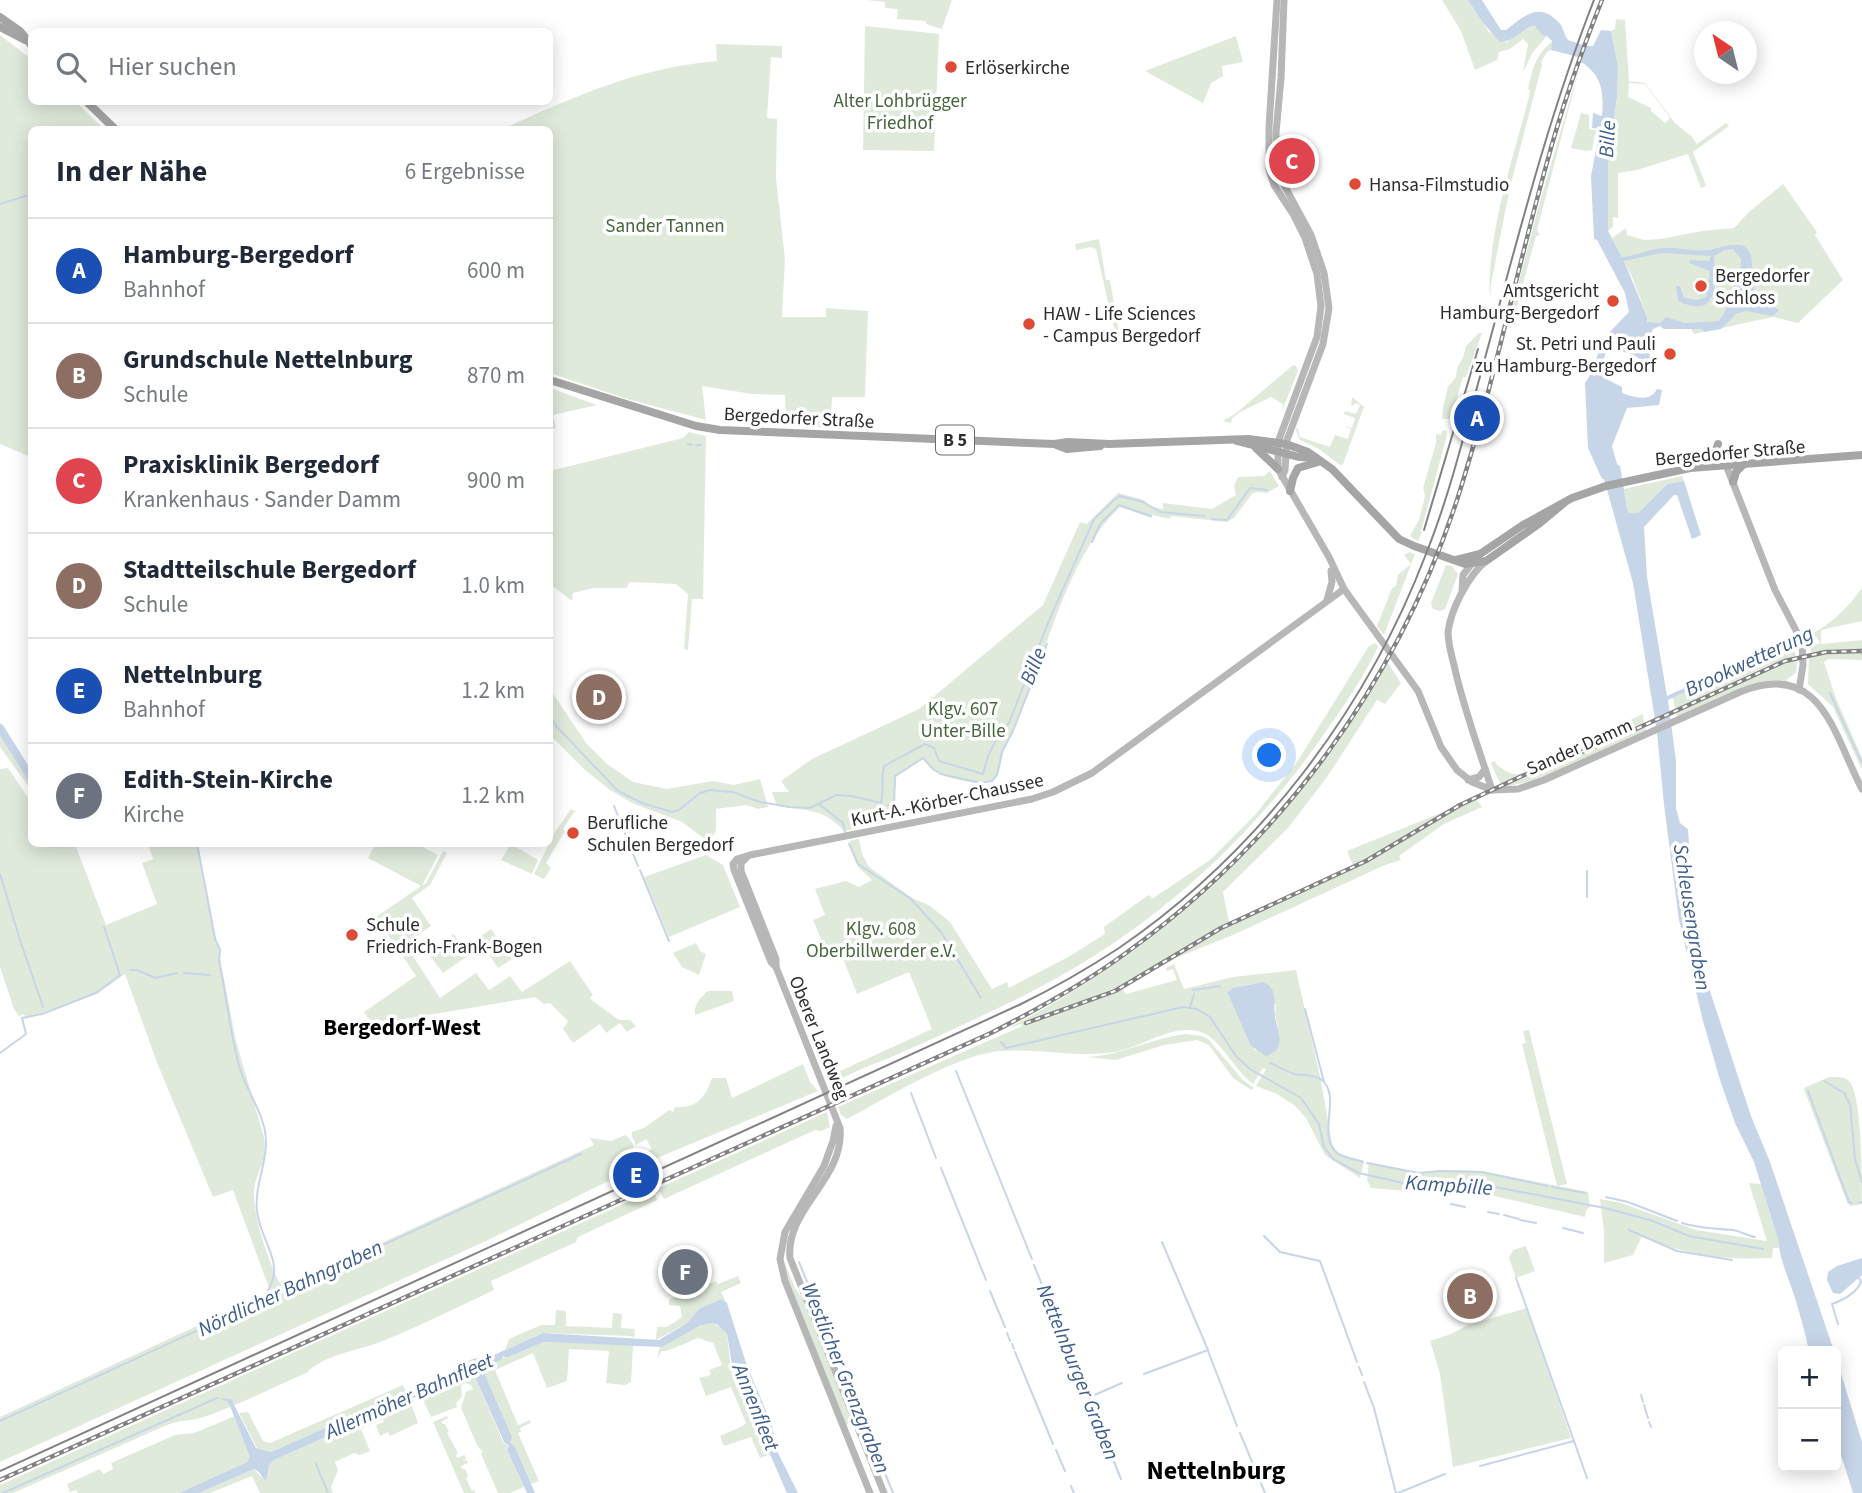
<!DOCTYPE html>
<html lang="de">
<meta charset="utf-8">
<style>
:root{--surface:#fff;--page:#f2f2f3;--text:#1f2937;--muted:#747a83;--line:#e0e1e3;--accent:#ea580c}
body{margin:0;font-family:"Source Sans 3",sans-serif;background:var(--page);color:var(--text)}
.controls{position:absolute;right:21px;bottom:21px;display:grid;overflow:hidden;border-radius:10px;box-shadow:0 4px 18px #0003}
.controls button{width:63px;height:63px;display:grid;place-items:center;padding:0;border:0;border-bottom:2px solid var(--line);background:var(--surface);color:var(--text);font:35px sans-serif}
.compass{position:absolute;left:1694px;top:21px;width:63px;height:63px;border-radius:50%;background:var(--surface);box-shadow:0 4px 18px #0003;rotate:325deg}
.you{position:absolute;left:1270px;top:756px;width:24px;height:24px;margin:-18px;border:5px solid #fff;border-radius:50%;background:#1a73e8;box-shadow:0 0 0 10px #1a73e833}
.badge{display:grid;place-items:center;width:46px;height:46px;border-radius:50%;background:var(--accent);color:#fff;font-size:23px;font-weight:700}
.pin{position:absolute;translate:-50% -50%;border:4px solid #fff;box-shadow:0 2px 7px #0006}
.list{margin:0;padding:0;list-style:none}
h2{display:flex;justify-content:space-between;align-items:center;height:91px;margin:0;padding:0 28px;font-size:30px}
h2 small{font-size:23px;font-weight:400;color:var(--muted)}
.list li{display:grid;grid-template-columns:46px 1fr auto;gap:21px;align-items:center;box-sizing:border-box;height:105px;padding:0 28px;border-top:2px solid var(--line)}
.list b{display:block;font-size:26px;white-space:nowrap}
.list p{margin:0;font-size:23px;white-space:nowrap;color:var(--muted)}
.list em{font-size:23px;font-style:normal;color:var(--muted)}
.icon{flex:none;width:38px;height:38px;fill:none;stroke:currentColor;stroke-width:2;stroke-linecap:round;stroke-linejoin:round}
.map{position:relative;flex:none;width:1862px;height:1493px;overflow:hidden}
.search{position:absolute;background:var(--surface);box-shadow:0 4px 18px #0003;left:28px;top:28px;width:525px;height:77px;display:flex;align-items:center;gap:18px;box-sizing:border-box;padding:0 24px;border-radius:10px;color:var(--muted);font-size:26px}
.panel{position:absolute;background:var(--surface);box-shadow:0 4px 18px #0003;left:28px;top:126px;width:525px;height:721px;border-radius:10px}
.map>svg:first-child{display:block}
.green{fill:#e0eadb;fill-rule:evenodd}
.water{fill:#c7d5e9;fill-rule:evenodd}
.lines{fill:none;stroke-linecap:round;stroke-linejoin:round}
.stream{stroke:#c7d5e9;stroke-width:2}
.river{stroke:#c7d5e9;stroke-width:8}
.secondary{stroke:#b7b7b7;stroke-width:7}
.primary{stroke:#a5a5a5;stroke-width:8}
.tram{stroke:#828282;stroke-width:2}
.rail-casing{stroke:#828282;stroke-width:4.5}
.rail{stroke:#fff;stroke-width:2;stroke-dasharray:5;stroke-linecap:butt}
.poi-dot{fill:#de4a34;stroke:#fff;stroke-width:2.5}
.labels{text-anchor:middle;stroke-width:7;stroke-linejoin:round;paint-order:stroke}
.shield{fill:#fff;stroke:#6c6c6c;stroke-width:2}
.shield-label{font-size:18px;font-weight:bold;fill:#2d2d2d}
.poi-label{font-size:19px;fill:#2d2d2d;stroke:#fff;text-anchor:start}
.park-label{font-size:19px;fill:#47663c;stroke:#fff}
.street-label{font-size:19px;fill:#2d2d2d;stroke:#fff}
.water-label{font-size:21px;font-style:italic;fill:#3e5e8b;stroke:#fff}
.quarter-label{font-size:23px;font-weight:bold;fill:#000;stroke:#fff}
.district-label{font-size:26px;font-weight:bold;fill:#000;stroke:#fff}
</style>
<div class="map">
<svg width="1862" height="1493" viewBox="0 0 1862 1493">
<rect width="100%" height="100%" fill="#fff"/>
<!-- green -->
<g class="green">
<path d="M867,0H952L942,29L926,24V21L897,19L898,9L885,8V2Z"/>
<path d="M1442,0H1468L1489,32L1506,42L1533,25L1547,36L1533,52L1523,72L1528,44L1523,39L1510,49L1499,52L1497,60L1475,70L1461,31Z"/>
<path d="M1616,19L1625,20L1629,81L1645,83L1675,123L1692,137L1697,144L1726,123L1729,126L1693,152L1706,186L1701,188L1688,154L1637,170L1618,173V218L1613,217V227L1608,231V160L1617,97L1618,66L1611,31L1615,29ZM1629,83L1645,84L1670,118L1665,123L1651,111V108L1628,97Z"/>
<path d="M865,26L939,34L934,151L863,150Z"/>
<path d="M0,35L31,59L32,102H76L104,129L32,130L31,457L0,444Z"/>
<path d="M1236,36L1243,62L1222,66L1223,76L1211,83L1203,103L1145,71Z"/>
<path d="M1552,41L1551,50L1547,52L1541,62L1542,65L1510,187L1491,284L1490,300C1486,237 1513,158 1529,97L1530,90L1528,89C1533,67 1535,57 1552,41Z"/>
<path d="M716,44L782,46V58L771,57L767,118L777,119L776,178L785,259L782,317H826V308L868,311L865,397H832L830,428L786,425L785,395L752,394L702,386L706,420L627,399L550,373V130L503,129C575,96 637,68 717,61Z"/>
<path d="M1581,62L1537,230L1540,235L1536,236L1511,328L1507,327L1539,205Z"/>
<path d="M1581,113L1589,115V129L1599,131L1598,135L1595,134L1592,150L1586,151L1571,148Z"/>
<path d="M1783,184L1817,232L1815,235L1843,280L1798,323L1773,317L1694,334L1691,329H1664L1660,326L1652,330L1646,320L1647,317L1632,277L1612,238L1626,228L1627,235L1644,240L1661,239L1702,231L1734,228L1749,212Z"/>
<path d="M1099,239L1106,280H1110L1119,333H1117L1113,324L1096,249L1091,247L1076,250L1075,244Z"/>
<path d="M1479,333H1482L1466,377H1463L1451,419H1442L1443,407L1448,387L1456,377L1457,368L1463,358L1466,346Z"/>
<path d="M1293,365L1296,366L1298,371L1281,413L1283,404L1271,397L1242,411L1232,418L1231,423L1223,421L1235,414Z"/>
<path d="M550,388L597,405L553,415L556,428L550,429Z"/>
<path d="M1352,397L1364,407L1343,464L1340,465L1319,449L1300,440L1296,431L1297,426L1300,437L1330,447L1335,435L1348,439L1351,429L1340,425L1352,428L1355,418L1344,414L1345,411L1356,414L1360,405L1355,403L1353,406L1351,405Z"/>
<path d="M1443,430L1447,431L1446,439L1421,531L1422,532L1418,541L1410,536L1419,520L1425,496L1423,488L1436,443V434L1441,435Z"/>
<path d="M689,432L706,436L703,599H692L688,650L684,649L688,594L676,584L630,582L626,588H593L573,593L572,601L550,584V471L683,438Z"/>
<path d="M1270,471L1279,486L1267,493L1256,492L1252,494L1234,518L1227,522L1171,516L1170,519L1152,515L1151,518L1120,507C1060,564 1045,670 1006,744C1001,754 1002,772 994,779C986,788 942,778 933,770C929,767 927,762 923,759L896,777L893,820L844,831C822,807 805,811 777,806L772,792H789L781,781L812,759L919,709L1043,605L1080,522L1087,524L1118,493L1144,500L1150,506L1163,509V503L1212,509L1236,495L1234,486L1238,477L1264,476Z"/>
<path d="M1682,476L1684,481L1667,484L1638,513H1628L1624,489Z"/>
<path d="M1410,552L1415,554L1384,635L1377,626L1392,588L1396,586L1398,575L1411,564L1404,555Z"/>
<path d="M1446,565L1452,566L1458,574L1445,609L1440,611L1433,609L1431,603Z"/>
<path d="M1862,588V621L1821,630V644C1835,643 1849,641 1862,640V649H1833L1811,653L1810,647L1820,643L1817,637L1809,639L1808,636C1830,625 1848,608 1862,588Z"/>
<path d="M1792,642L1796,656L1769,665L1675,709L1673,697Z"/>
<path d="M1375,643L1378,647C1365,674 1348,700 1331,724C1253,840 1148,934 1023,996C982,1016 940,1036 898,1054C875,1064 850,1072 830,1086L825,1074L838,1072L932,1029L909,972L857,994L839,948L827,953L813,920L825,915L815,889L846,881L859,887L872,880L858,867L849,841L859,839L862,854L869,867L912,898L929,905L950,922L992,989L1007,982L1009,988L1070,956L1105,934L1104,927L1147,896L1150,895L1152,899L1210,860L1255,815L1297,762L1369,646Z"/>
<path d="M1830,653H1862V660L1828,659L1824,662L1835,696L1862,758V770L1833,707L1808,684L1809,657Z"/>
<path d="M1797,659L1796,673L1787,679V682C1748,679 1712,702 1677,718L1676,712L1772,668Z"/>
<path d="M1388,663L1401,683L1385,704L1377,700L1327,777L1288,828L1223,892L1229,922L1353,865L1347,851L1448,810L1477,795L1482,797L1477,800L1482,807L1444,824L1399,856L1401,860L1385,865L1233,935L1173,959L1122,989L1126,994L1177,980L1173,969L1167,971L1166,968L1174,964L1184,989L1233,977L1296,970L1321,1081L1332,1144L1338,1153L1364,1161L1360,1178L1325,1155L1306,1118L1294,1105L1277,1094L1256,1086L1266,1069L1263,1068L1253,1084C1235,1071 1220,1038 1201,1032C1170,1023 1143,1048 1114,1052C1078,1058 1039,1048 1002,1051C959,1053 887,1098 847,1119L841,1115L838,1107L1022,1026L1021,1024L1008,1028C1172,944 1297,822 1388,663ZM1251,984L1276,1005L1275,1014L1278,1029L1256,1051L1251,1045L1227,992L1229,990Z"/>
<path d="M550,689L586,743L607,764L633,782L667,789L713,781L734,785L760,779L768,807L758,809L746,805L716,809V830L710,843L682,822L632,803L610,790L585,770L550,735Z"/>
<path d="M1643,714L1644,724L1501,785L1492,766L1491,763L1495,761L1496,764C1500,767 1505,771 1510,773C1522,778 1543,764 1551,757Z"/>
<path d="M0,724L31,773V790L0,747Z"/>
<path d="M1645,727L1646,731C1605,749 1548,782 1505,786Z"/>
<path d="M8,768L31,802L32,844H75L106,925L157,904L142,863L153,859L148,844H198L236,1041L264,1137C268,1163 256,1170 254,1191C253,1216 268,1260 279,1282L290,1285L594,1145L590,1138L611,1141L625,1135L629,1138L634,1146L631,1150L639,1166L488,1240L0,1462V1417L262,1296L269,1288L233,1190L213,1197L158,1065L125,974L97,994L26,1018L24,1014L19,1016L14,1009L0,967V769Z"/>
<path d="M571,809L577,812H574L563,829L565,831L546,863L551,868L544,879L534,874L555,832Z"/>
<path d="M376,844H417L438,855L422,886L426,883L443,851L447,853L430,885L412,898L431,926L405,944L440,998L476,973L489,990L510,976L522,992L570,961L593,995L590,998L593,1001L619,1020H630L636,1026L627,1032L620,1023L606,1033L600,1024L573,1043L563,1029L568,1021L550,1003L544,1004L535,997L399,1020L379,1033L364,1012L416,976L376,917L421,886L368,858Z"/>
<path d="M511,844L538,860L532,874L501,860Z"/>
<path d="M706,855L723,865L740,907L669,937L644,877Z"/>
<path d="M491,929L512,959L498,968L478,938Z"/>
<path d="M454,934L468,956L443,973L428,953Z"/>
<path d="M696,943L700,951L706,954L699,975L682,967L673,953Z"/>
<path d="M708,991H732L734,1001L695,1015C693,1005 701,997 708,991Z"/>
<path d="M1529,1030L1567,1184L1557,1186L1522,1044L1526,1043L1523,1031Z"/>
<path d="M1186,1034L1202,1036L1208,1039L1243,1080L1254,1088L1251,1090L1233,1078L1209,1045L1197,1040L1164,1045L1116,1060L1087,1057C1124,1055 1151,1038 1186,1034Z"/>
<path d="M803,1064L810,1082L818,1091L650,1161L646,1152L652,1149L646,1139L636,1145L632,1137V1132L644,1128L669,1110L673,1112L675,1107C697,1109 706,1096 712,1078H726L732,1098Z"/>
<path d="M1829,1077C1837,1077 1845,1076 1850,1082C1862,1098 1862,1181 1862,1204L1850,1206L1847,1202L1805,1092L1804,1088Z"/>
<path d="M827,1112L830,1127L821,1131L815,1130L664,1199L660,1192L655,1194L657,1200L578,1237L576,1242L491,1281L494,1290C458,1307 422,1325 385,1340C360,1351 326,1353 306,1373C272,1388 239,1405 204,1417C192,1421 179,1420 167,1425L13,1493H0V1485Z"/>
<path d="M1369,1162L1419,1173L1440,1170L1482,1171L1588,1192L1590,1207L1586,1210L1585,1217L1486,1194L1456,1191L1433,1193L1371,1188L1367,1180Z"/>
<path d="M1749,1183L1761,1184L1778,1239L1779,1248H1773L1772,1258C1723,1260 1688,1256 1642,1236L1633,1255L1604,1263V1232L1600,1199L1621,1203L1696,1230L1767,1241Z"/>
<path d="M1526,1246L1535,1271L1516,1278L1509,1258L1513,1250Z"/>
<path d="M785,1264L795,1288L802,1298L851,1419L850,1424L846,1425L787,1281Z"/>
<path d="M738,1276L741,1283L721,1292L725,1300L699,1309L687,1323L656,1340L657,1327H667L682,1317L680,1306L669,1305V1299L681,1296L716,1281L718,1284Z"/>
<path d="M1527,1308L1571,1438L1453,1467L1440,1374L1430,1341L1451,1334L1468,1325Z"/>
<path d="M556,1310L566,1311V1326L612,1328L613,1313L622,1314L621,1328L635,1329L634,1338L631,1336L543,1333L505,1350L509,1339L541,1325H555Z"/>
<path d="M712,1323L722,1328L727,1334L731,1371L749,1399L756,1429L771,1454L760,1458L751,1437L724,1446L720,1436L743,1426L746,1423L731,1387L706,1396L699,1378L711,1375L709,1370L722,1365L713,1343L698,1338L667,1351H662L657,1358L660,1347L699,1326Z"/>
<path d="M544,1342L633,1345L631,1382L625,1385L606,1383L609,1351L569,1349L567,1381L547,1388L533,1353L495,1370L518,1425L530,1420L531,1423L520,1428L521,1432L518,1433L539,1481L531,1484L515,1447L510,1442L511,1437L484,1375L487,1365L500,1360V1357L506,1358Z"/>
<path d="M468,1374L476,1379L503,1442L509,1447L507,1450L524,1487L510,1493H498L481,1454L483,1452L478,1447L461,1408L466,1392L473,1389L471,1385L466,1383L461,1385L462,1397L456,1403L457,1407L431,1417L421,1395Z"/>
<path d="M403,1385L407,1393L271,1452L257,1448L239,1413L248,1412L263,1441L270,1443Z"/>
<path d="M410,1400L418,1423L390,1436L388,1432L380,1436L376,1425L384,1422L383,1419L361,1429L370,1451L360,1455L354,1453L335,1462L338,1470L331,1487L333,1493H260L252,1476L210,1493H199L254,1469L264,1480L268,1476L269,1464L274,1460Z"/>
<path d="M235,1416L251,1457L247,1462L179,1493H78L76,1490L70,1492L67,1484L100,1469L103,1474L113,1469L111,1463L175,1435L194,1433Z"/>
<path d="M447,1416L448,1418L441,1422L443,1424H445L449,1432L447,1433L458,1453L456,1455L457,1458L465,1455L466,1459L462,1461L467,1460L468,1463L461,1466L462,1469H465L468,1476L466,1478L472,1491L474,1490L476,1493H464L433,1422Z"/>
</g>
<!-- water -->
<g class="water">
<path d="M1468,0H1482L1501,30H1506C1525,15 1541,0 1561,25C1564,30 1564,35 1568,40L1586,46H1593L1601,30L1611,31L1618,66L1617,97L1608,160V231L1622,257C1636,256 1649,249 1664,248C1679,247 1693,252 1708,250C1722,248 1731,242 1745,246L1751,254L1755,297L1779,310L1773,316L1746,311L1736,314L1721,329L1704,332L1702,329H1664L1660,326L1653,328L1649,343L1650,361L1645,363C1635,354 1619,348 1606,352L1600,373L1604,378L1622,387V393C1634,397 1650,403 1657,389L1662,390L1659,405L1627,408L1612,446L1617,464L1620,466L1628,513H1638L1667,484L1684,481L1701,535L1692,539L1677,495H1674L1644,527L1647,577L1667,696L1791,639L1792,642L1668,700L1676,761V808L1680,823L1688,829L1690,858L1686,862L1706,979L1751,1116L1770,1162L1834,1351H1809C1806,1337 1802,1322 1798,1308C1792,1285 1780,1263 1778,1239L1754,1162L1735,1123L1720,1080L1703,1021L1679,920L1664,805L1657,732L1633,583L1604,479H1602L1588,448L1585,383L1594,369L1601,341L1629,312L1625,293L1597,240L1594,239L1591,176L1600,129L1592,128L1593,113L1602,116C1604,92 1602,75 1581,62L1582,58L1551,50L1552,41L1547,36L1542,35L1535,26H1531L1510,40L1500,42L1483,23ZM1733,249L1741,259V265L1726,309L1719,321L1685,323L1666,317L1660,323L1647,322V317L1624,261L1661,253L1711,256L1709,261L1690,260L1689,263L1710,271L1706,297L1697,300L1684,298L1680,286H1676L1678,301C1719,320 1716,284 1714,256L1725,250Z"/>
<path d="M1263,982C1279,988 1273,1004 1275,1017C1278,1033 1287,1049 1266,1056L1251,1046L1227,992L1233,988Z"/>
<path d="M1862,1258V1275L1840,1294L1833,1293L1827,1280L1828,1272L1837,1266Z"/>
<path d="M722,1299L727,1303L746,1363L772,1425L777,1451L798,1493H787L786,1491L763,1438L756,1429L749,1399L734,1377L727,1334L718,1325L712,1323L699,1326L662,1347L544,1342L506,1358L503,1356L501,1360L487,1365V1372L485,1375L512,1437L510,1442L515,1447L535,1493H527L507,1450L509,1446L504,1442L476,1379H471L468,1374L274,1460L269,1465L267,1479L264,1480L259,1472L254,1469L199,1493H179L247,1462L250,1457L230,1406L227,1401L217,1398L231,1399L256,1448L271,1452L464,1367L470,1360L484,1356L485,1359L543,1333L659,1340L687,1323L699,1309Z"/>
<path d="M1836,1357L1862,1442V1493H1853L1842,1458L1836,1449Z"/>
</g>
<g class="lines">
<!-- stream -->
<g class="stream">
<path d="M0,204L32,194"/>
<path d="M688,444L692,445"/>
<path d="M696,445H701"/>
<path d="M1212,519L1227,520L1250,488L1267,490"/>
<path d="M1092,542L1100,524L1119,505L1151,516"/>
<path d="M1830,693L1862,763"/>
<path d="M550,716L557,727L618,791L642,803L672,812L679,810L700,793L710,790L733,792L760,802L789,807L810,808L836,795L852,796L881,803C884,791 881,779 884,766L925,744L934,748L939,761L983,774L988,756L999,734L1009,723L1048,623L1094,519L1115,499L1120,496L1143,502L1160,512L1204,516"/>
<path d="M819,804L843,823L845,832"/>
<path d="M888,805L894,806L895,776L923,758L933,769L941,774L980,783L992,781L997,775L1002,752L1013,731L1047,644"/>
<path d="M614,806L638,866"/>
<path d="M197,844L215,939L220,950L219,961C227,997 230,1037 241,1072C248,1092 261,1110 265,1131C270,1158 254,1184 257,1211C261,1246 291,1266 261,1300"/>
<path d="M849,844L858,864L911,899L941,932L981,998"/>
<path d="M640,870L669,941"/>
<path d="M1587,871V897"/>
<path d="M0,874L20,940L43,1007"/>
<path d="M130,970H137L155,978L177,973"/>
<path d="M184,973L210,975"/>
<path d="M1193,990L1220,986"/>
<path d="M1190,1007L1194,994"/>
<path d="M1305,1009L1324,1082"/>
<path d="M1001,1042L1006,1048L1183,1007L1197,1009L1210,1017L1236,1056L1250,1069L1301,1098L1319,1124L1324,1147L1333,1159L1359,1173L1416,1186L1469,1182L1605,1208L1653,1221L1689,1236L1763,1249"/>
<path d="M0,1053L26,1034L22,1018L42,1014L96,993L120,975L104,927"/>
<path d="M1270,1063C1278,1066 1287,1072 1295,1074C1304,1076 1314,1074 1322,1080C1342,1097 1316,1135 1337,1153C1344,1159 1355,1159 1363,1162"/>
<path d="M956,1071L1032,1259"/>
<path d="M1824,1081L1844,1093L1850,1104L1855,1159L1862,1182"/>
<path d="M1808,1091L1849,1202L1852,1203"/>
<path d="M911,1093L936,1158"/>
<path d="M1367,1163L1419,1173L1440,1171L1482,1172L1547,1186"/>
<path d="M941,1168L986,1280"/>
<path d="M1552,1187L1585,1193"/>
<path d="M1606,1197L1628,1202L1677,1221"/>
<path d="M1859,1203L1862,1202"/>
<path d="M1451,1204L1465,1207"/>
<path d="M1488,1212L1499,1214"/>
<path d="M1504,1215L1519,1219"/>
<path d="M1520,1220L1536,1223"/>
<path d="M1682,1223C1698,1228 1716,1229 1733,1230C1740,1231 1748,1236 1755,1237"/>
<path d="M1563,1228L1583,1233"/>
<path d="M1629,1230L1677,1251L1732,1260"/>
<path d="M1264,1236L1280,1252L1320,1261L1357,1362"/>
<path d="M799,1262L893,1493"/>
<path d="M1034,1265L1121,1479"/>
<path d="M1516,1278L1574,1441"/>
<path d="M990,1291L1005,1327"/>
<path d="M1838,1324L1832,1304C1843,1300 1856,1294 1861,1282L1859,1278"/>
<path d="M1007,1333L1010,1341"/>
<path d="M1012,1344L1014,1349"/>
<path d="M1208,1351L1237,1426"/>
<path d="M1015,1352L1053,1444"/>
<path d="M1359,1367L1362,1375"/>
<path d="M1144,1374L1208,1350L1162,1242"/>
<path d="M1364,1382L1374,1408L1396,1493"/>
<path d="M1641,1395L1643,1402"/>
<path d="M1090,1397L1122,1383"/>
<path d="M1644,1405L1648,1418"/>
<path d="M0,1421L581,1154"/>
<path d="M1649,1422L1651,1427"/>
<path d="M1240,1433L1265,1493"/>
<path d="M1056,1450L1065,1471"/>
<path d="M316,1464L328,1493"/>
<path d="M1480,1466L1574,1441L1587,1478"/>
<path d="M1071,1486L1074,1493"/>
<path d="M3,1493L217,1398"/>
<path d="M1398,1493L1445,1474"/>
</g>
<!-- river -->
<path class="river" d="M0,728L32,779"/>
<!-- secondary -->
<g class="secondary">
<path d="M1277,0L1269,127V170L1274,185L1293,214L1305,238L1317,274L1321,306L1317,337L1278,442V469L1329,557L1344,589L1418,691L1441,747L1457,770L1472,782L1492,790L1518,789L1544,780L1740,692C1822,659 1833,734 1862,789"/>
<path d="M1726,465L1775,590L1802,642L1803,665L1799,690"/>
<path d="M1282,477L1285,470L1287,440L1323,344L1329,308L1324,273L1311,235L1277,172L1276,133L1281,78L1284,0"/>
<path d="M1486,561C1468,576 1451,609 1448,632C1448,643 1451,654 1454,665C1463,707 1479,749 1492,790"/>
<path d="M1462,592L1463,575L1473,562"/>
<path d="M1327,600L1332,582L1331,571"/>
<path d="M1468,780L1479,777L1485,769"/>
<path d="M747,857L741,863V871L776,959V967"/>
<path d="M836,1126L833,1141L824,1166L785,1232L780,1259L785,1281L870,1493"/>
<path d="M884,1493L790,1258C785,1209 845,1179 840,1128L776,967L771,962L734,870L733,864L737,859L750,855L1032,799L1053,792L1092,773L1344,589"/>
</g>
<!-- primary -->
<g class="primary">
<path d="M0,17L20,31L32,46"/>
<path d="M0,27L25,40"/>
<path d="M87,102L116,130"/>
<path d="M550,380L696,426L720,430L1054,444L1068,442L1109,444L1248,439L1286,444L1308,452L1332,469L1399,539L1414,546L1465,564L1486,561L1540,523L1564,503"/>
<path d="M1237,441L1299,457L1315,458"/>
<path d="M1054,444L1067,449L1100,446"/>
<path d="M1256,448L1278,469"/>
<path d="M1704,466L1714,456L1718,444"/>
<path d="M1733,482L1736,472L1743,465"/>
<path d="M1290,491L1293,478L1298,468L1318,462"/>
<path d="M1456,560L1480,554L1523,525L1572,498L1606,486L1690,468L1862,455"/>
</g>
<!-- tram -->
<g class="tram">
<path d="M1424,530L1478,349"/>
<path d="M0,1471L1019,1005C1054,988 1087,969 1119,948C1258,853 1366,711 1426,554C1450,494 1465,431 1482,369C1516,245 1547,120 1594,0"/>
</g>
<!-- rail casing -->
<g class="rail-casing">
<g id="rail">
<path d="M1026,1023L1115,991L1221,928L1366,861L1460,805L1522,776L1614,739L1785,661L1826,652L1862,651"/>
<path d="M0,1480L991,1033C1038,1009 1084,984 1126,953C1282,841 1397,682 1457,500C1492,391 1515,277 1546,166C1561,110 1580,55 1602,0"/>
</g>
</g>
<!-- rail -->
<use href="#rail" class="rail"/>
</g>
<!-- markers -->
<g class="poi-dot">
<circle cx="951" cy="67" r="7"/>
<circle cx="1355" cy="184" r="7"/>
<circle cx="1701" cy="286" r="7"/>
<circle cx="1613" cy="301" r="7"/>
<circle cx="1029" cy="324" r="7"/>
<circle cx="1670" cy="354" r="7"/>
<circle cx="573" cy="833" r="7"/>
<circle cx="352" cy="935" r="7"/>
</g>
<g class="labels">
<!-- shield labels -->
<rect class="shield" x="936" y="425.5" width="38" height="29" rx="5"/>
<g class="shield-label">
<text x="955" y="446">B 5</text>
</g>
<!-- poi labels -->
<g class="poi-label">
<text x="965" y="74">Erlöserkirche</text>
<text x="1369" y="191">Hansa-Filmstudio</text>
<text x="1715" y="282">Bergedorfer<tspan x="1715" dy="22">Schloss</tspan></text>
<text x="1599" y="297" text-anchor="end">Amtsgericht<tspan x="1599" dy="22">Hamburg-Bergedorf</tspan></text>
<text x="1043" y="320">HAW - Life Sciences<tspan x="1043" dy="22">- Campus Bergedorf</tspan></text>
<text x="1656" y="350" text-anchor="end">St. Petri und Pauli<tspan x="1656" dy="22">zu Hamburg-Bergedorf</tspan></text>
<text x="587" y="829">Berufliche<tspan x="587" dy="22">Schulen Bergedorf</tspan></text>
<text x="366" y="931">Schule<tspan x="366" dy="22">Friedrich-Frank-Bogen</tspan></text>
</g>
<!-- park labels -->
<g class="park-label">
<text x="900" y="107">Alter Lohbrügger<tspan x="900" dy="22">Friedhof</tspan></text>
<text x="665" y="232">Sander Tannen</text>
<text x="963" y="715">Klgv. 607<tspan x="963" dy="22">Unter-Bille</tspan></text>
<text x="881" y="935">Klgv. 608<tspan x="881" dy="22">Oberbillwerder e.V.</tspan></text>
</g>
<!-- street labels -->
<g class="street-label">
<text transform="translate(799 417) rotate(3)" y="7">Bergedorfer Straße</text>
<text transform="translate(1730 452) rotate(-5)" y="7">Bergedorfer Straße</text>
<text transform="translate(1579 746) rotate(-24)" y="7">Sander Damm</text>
<text transform="translate(947 799) rotate(-12)" y="7">Kurt-A.-Körber-Chaussee</text>
<text transform="translate(820 1037) rotate(68)" y="7">Oberer Landweg</text>
</g>
<!-- water labels -->
<g class="water-label">
<text transform="translate(1607 139) rotate(-87)" y="7">Bille</text>
<text transform="translate(1749 661) rotate(-25)" y="7">Brookwetterung</text>
<text transform="translate(1033 666) rotate(-68)" y="7">Bille</text>
<text transform="translate(1692 917) rotate(81)" y="7">Schleusengraben</text>
<text transform="translate(1449 1185) rotate(4)" y="7">Kampbille</text>
<text transform="translate(290 1288) rotate(-25)" y="7">Nördlicher Bahngraben</text>
<text transform="translate(1078 1372) rotate(68)" y="7">Nettelnburger Graben</text>
<text transform="translate(846 1378) rotate(68)" y="7">Westlicher Grenzgraben</text>
<text transform="translate(409 1396) rotate(-24)" y="7">Allermöher Bahnfleet</text>
<text transform="translate(756 1407) rotate(68)" y="7">Annenfleet</text>
</g>
<!-- quarter labels -->
<g class="quarter-label">
<text x="402" y="1035">Bergedorf-West</text>
</g>
<!-- district labels -->
<g class="district-label">
<text x="1216" y="1479">Nettelnburg</text>
</g>
</g>
</svg>
<div class="controls">
<button>+</button>
<button>−</button>
</div>
<svg class="compass" viewBox="-18 -18 36 36"><path d="M0-13l5 13h-10z" fill="#e53935"/><path d="M0 13l5-13h-10z" fill="#747a83"/></svg>
<div class="you"></div>
<div class="pin badge" style="left:1477px;top:418px;background:#1a4fb4">A</div>
<div class="pin badge" style="left:1470px;top:1296px;background:#8d6e63">B</div>
<div class="pin badge" style="left:1292px;top:161px;background:#e0444e">C</div>
<div class="pin badge" style="left:599px;top:697px;background:#8d6e63">D</div>
<div class="pin badge" style="left:636px;top:1175px;background:#1a4fb4">E</div>
<div class="pin badge" style="left:685px;top:1272px;background:#6b7280">F</div>
<div class="search"><svg class="icon" aria-label="search" viewBox="0 0 24 24"><circle cx="10" cy="10" r="6"/><path d="M15 15l6 6"/></svg>Hier suchen</div>
<section class="panel">
<h2>In der Nähe<small>6 Ergebnisse</small></h2>
<ul class="list">
<li><span class="badge" style="background:#1a4fb4">A</span><div><b>Hamburg-Bergedorf</b><p>Bahnhof</p></div><em>600 m</em></li>
<li><span class="badge" style="background:#8d6e63">B</span><div><b>Grundschule Nettelnburg</b><p>Schule</p></div><em>870 m</em></li>
<li><span class="badge" style="background:#e0444e">C</span><div><b>Praxisklinik Bergedorf</b><p>Krankenhaus · Sander Damm</p></div><em>900 m</em></li>
<li><span class="badge" style="background:#8d6e63">D</span><div><b>Stadtteilschule Bergedorf</b><p>Schule</p></div><em>1.0 km</em></li>
<li><span class="badge" style="background:#1a4fb4">E</span><div><b>Nettelnburg</b><p>Bahnhof</p></div><em>1.2 km</em></li>
<li><span class="badge" style="background:#6b7280">F</span><div><b>Edith-Stein-Kirche</b><p>Kirche</p></div><em>1.2 km</em></li>
</ul>
</section>
</div>
